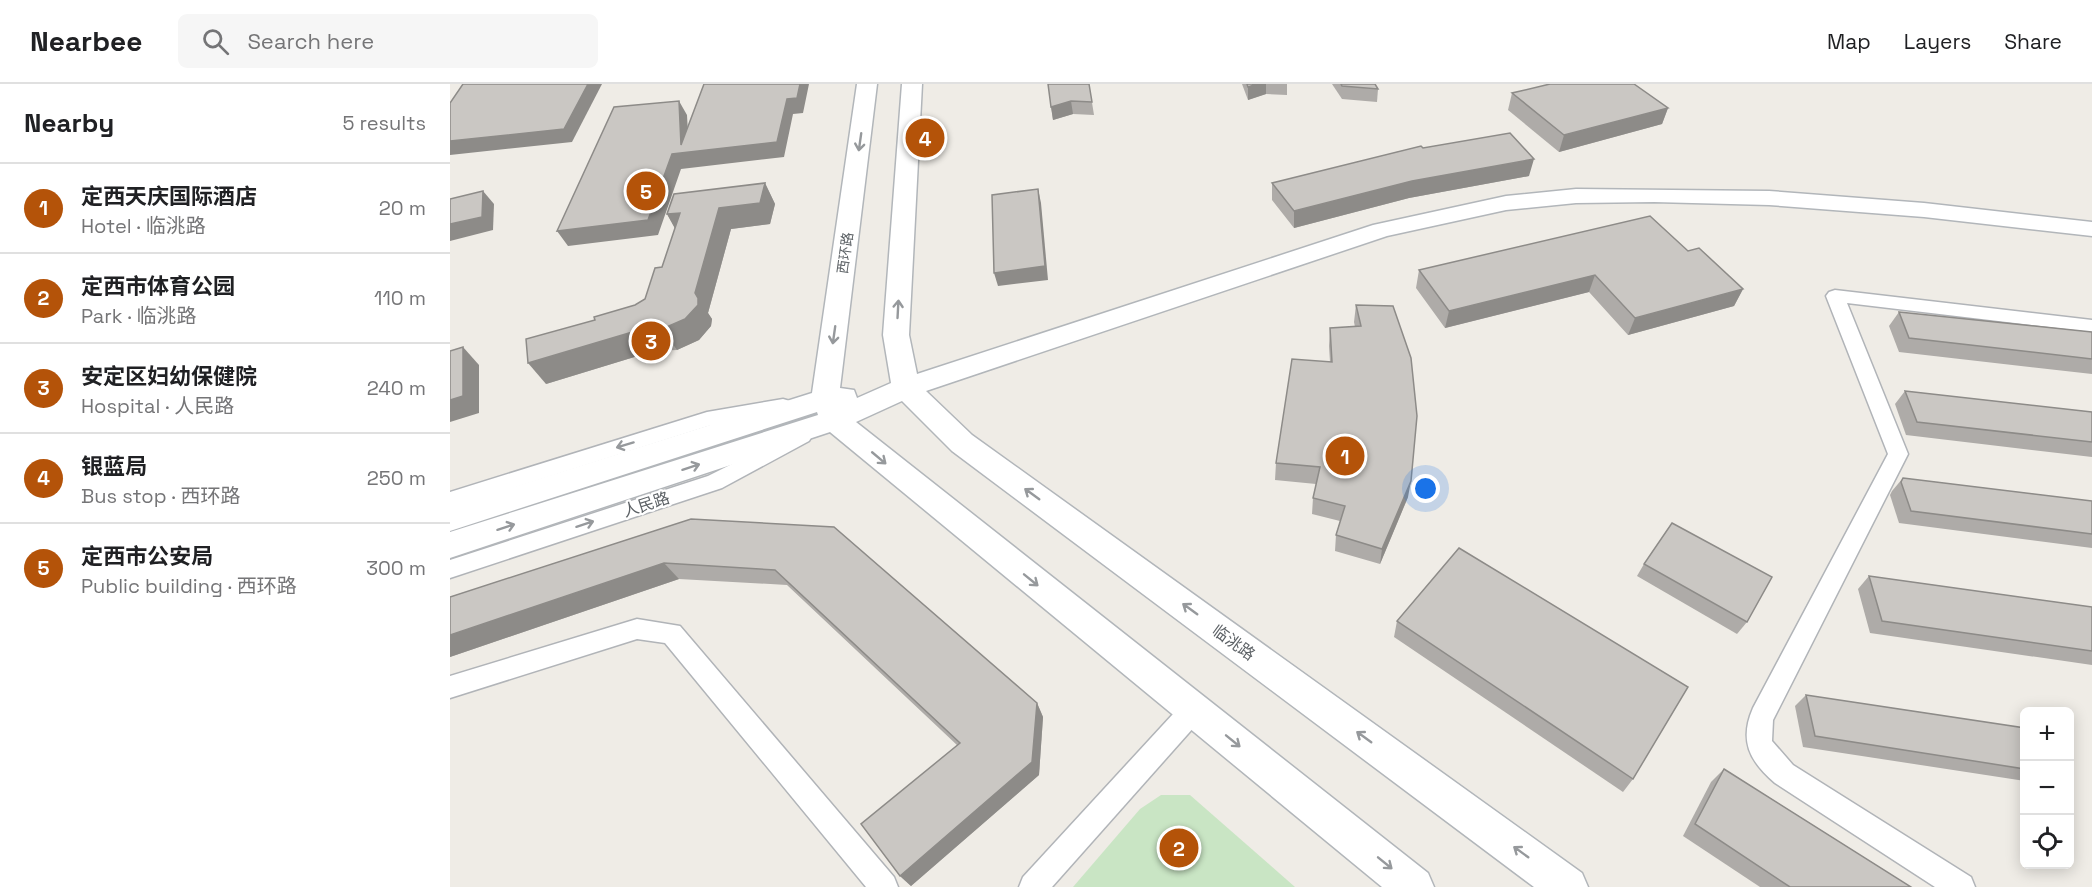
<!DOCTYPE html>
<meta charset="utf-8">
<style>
:root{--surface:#fff;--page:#f6f6f6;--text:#202124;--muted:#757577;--line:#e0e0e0;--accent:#b45309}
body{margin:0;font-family:"Space Grotesk","Noto Sans SC",sans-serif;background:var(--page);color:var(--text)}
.controls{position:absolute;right:18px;bottom:18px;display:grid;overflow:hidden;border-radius:9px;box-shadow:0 3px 15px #0003}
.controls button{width:54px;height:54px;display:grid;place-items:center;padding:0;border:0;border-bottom:2px solid var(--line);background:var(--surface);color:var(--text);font:30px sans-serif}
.you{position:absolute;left:976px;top:405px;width:21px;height:21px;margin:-15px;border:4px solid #fff;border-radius:50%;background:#1a73e8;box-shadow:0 0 0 9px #1a73e833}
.badge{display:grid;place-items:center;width:39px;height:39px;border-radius:50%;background:var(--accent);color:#fff;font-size:20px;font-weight:700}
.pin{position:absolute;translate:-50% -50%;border:3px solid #fff;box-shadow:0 2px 6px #0006}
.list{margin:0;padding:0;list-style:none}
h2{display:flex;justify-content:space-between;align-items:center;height:78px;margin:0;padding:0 24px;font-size:26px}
h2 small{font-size:20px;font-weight:400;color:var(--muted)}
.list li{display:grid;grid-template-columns:39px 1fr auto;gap:18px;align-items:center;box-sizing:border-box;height:90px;padding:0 24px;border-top:2px solid var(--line)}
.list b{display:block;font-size:22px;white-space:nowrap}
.list p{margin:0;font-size:20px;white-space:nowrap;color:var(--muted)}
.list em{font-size:20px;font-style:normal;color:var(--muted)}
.icon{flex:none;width:33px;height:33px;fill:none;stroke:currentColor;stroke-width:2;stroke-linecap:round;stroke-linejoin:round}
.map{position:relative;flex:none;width:1642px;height:803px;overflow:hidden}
header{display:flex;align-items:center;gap:36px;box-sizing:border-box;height:84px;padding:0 30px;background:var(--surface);border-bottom:2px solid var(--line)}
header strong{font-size:28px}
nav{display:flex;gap:33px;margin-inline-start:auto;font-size:21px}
.search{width:420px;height:54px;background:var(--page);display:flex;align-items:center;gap:15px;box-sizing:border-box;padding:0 21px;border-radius:9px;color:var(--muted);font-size:22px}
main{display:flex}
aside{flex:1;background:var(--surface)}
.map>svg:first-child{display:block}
.green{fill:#c9e5c4}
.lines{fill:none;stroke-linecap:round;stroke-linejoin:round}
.minor-casing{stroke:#b1b4b8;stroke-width:3}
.secondary-casing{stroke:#b2b6ba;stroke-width:3}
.minor{fill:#fff;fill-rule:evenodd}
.secondary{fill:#fff;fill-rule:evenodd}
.wall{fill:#aeaba8}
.shaded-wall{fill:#8d8b88}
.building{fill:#cac7c3;stroke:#8d8b88;stroke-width:1.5}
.oneway{stroke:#96999c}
.labels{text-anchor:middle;stroke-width:4.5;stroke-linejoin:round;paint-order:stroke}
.far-street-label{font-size:14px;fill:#5d6266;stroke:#fff}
.street-label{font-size:16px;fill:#5d6266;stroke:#fff}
</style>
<header>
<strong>Nearbee</strong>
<div class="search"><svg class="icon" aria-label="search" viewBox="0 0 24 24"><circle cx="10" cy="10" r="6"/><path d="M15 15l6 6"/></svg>Search here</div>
<nav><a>Map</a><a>Layers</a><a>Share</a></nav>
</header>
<main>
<aside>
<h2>Nearby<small>5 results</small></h2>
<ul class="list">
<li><span class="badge">1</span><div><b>定西天庆国际酒店</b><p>Hotel · 临洮路</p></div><em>20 m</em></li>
<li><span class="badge">2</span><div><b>定西市体育公园</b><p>Park · 临洮路</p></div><em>110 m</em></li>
<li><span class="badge">3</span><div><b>安定区妇幼保健院</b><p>Hospital · 人民路</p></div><em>240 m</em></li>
<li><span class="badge">4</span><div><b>银蓝局</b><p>Bus stop · 西环路</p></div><em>250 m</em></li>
<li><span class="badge">5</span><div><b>定西市公安局</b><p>Public building · 西环路</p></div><em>300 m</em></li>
</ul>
</aside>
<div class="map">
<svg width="1642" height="803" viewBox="0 0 1642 803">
<rect width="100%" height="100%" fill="#efece6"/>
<!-- green -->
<path class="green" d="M711,711H740L845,803H623L690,725Z"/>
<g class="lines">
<!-- minor casing -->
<g class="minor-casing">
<g id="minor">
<path d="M1385,206L1642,236V248L1397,219L1458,370L1323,636L1322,657L1343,681L1521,793L1525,803H1485L1325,699C1299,677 1289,656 1303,624L1438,370L1376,212L1379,208Z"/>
<path d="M333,315L340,317L343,322L340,327L258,342L0,424V408L257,328Z"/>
<path d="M352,345L359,347L362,352L359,357L272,404L0,494V476L258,392Z"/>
<path d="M187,535L230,542L444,793L448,803H416L215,559L187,555L0,614V592Z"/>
<path d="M744,613L753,617L757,625L753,633L602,803H569L573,793L735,617Z"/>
</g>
</g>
<!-- secondary casing -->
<g class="secondary-casing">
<path id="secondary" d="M407,0H427L390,304L404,306L407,314L441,299L433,251L452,0H472L459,251L467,290L923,141L1056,112L1126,105L1319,107L1474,119L1642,138V152L1474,133L1319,121L1204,118L1126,119L1056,126L937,152L476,307L522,351L1132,789L1138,803H1084L502,367L452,317L406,338L978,789L984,803H932L380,348L0,474V448L368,331L367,328L0,447V423L362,309Z"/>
</g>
<!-- minor -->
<use href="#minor" class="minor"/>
<!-- secondary -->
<use href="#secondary" class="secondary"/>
</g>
<!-- wall -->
<g class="wall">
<path d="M598,0H639L644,31L623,30L603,36Z"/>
<path d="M792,0H837V11L816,10L798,16Z"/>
<path d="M882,0H925L928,5L927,18L892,15Z"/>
<path d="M1062,9L1218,24L1212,40L1109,68L1058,26Z"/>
<path d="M973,64L1079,92L959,114L844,144L822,116V99Z"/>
<path d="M315,99L325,120L320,140L281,145L258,229L262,235L261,242L249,256L227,266L204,267L96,300L145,236L185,221L195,215L212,183L225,144L217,130Z"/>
<path d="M1238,167L1293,205L1284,222L1178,251L1139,208L995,244L966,204L969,186Z"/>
<path d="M906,221L958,413L930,480L885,467L886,451L890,437L862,430L863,414L866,400L825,396L826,379L880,278L879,262L880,244L905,243L904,238Z"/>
<path d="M1449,228L1642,248V290L1449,268L1439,242Z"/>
<path d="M1455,307L1642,328V373L1456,351L1445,320Z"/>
<path d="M1453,394L1642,417V464L1449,439L1440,411L1442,407Z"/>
<path d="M241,435L587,619L593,633L589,691L461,802L450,792L508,662L337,501L229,495L0,573V513Z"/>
<path d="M1194,480L1297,538L1287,550L1187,492Z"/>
<path d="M1419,492L1642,523V581L1420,549L1408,505Z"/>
<path d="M947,537L1183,695L1173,708L944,553Z"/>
<path d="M1356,611L1575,644V697L1353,663L1345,622Z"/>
<path d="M1274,685L1461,803H1310L1233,752L1261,698Z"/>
</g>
<!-- shaded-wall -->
<g class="shaded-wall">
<path d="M138,0H152L122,58L0,71V57Z"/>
<path d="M350,0H359L353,29L343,30L334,73L231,85L208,151L118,162L107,147L222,70L229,17L237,31L239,68L337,15Z"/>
<path d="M807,0H816V10L798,16V3Z"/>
<path d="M621,17L623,30L603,36L601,23Z"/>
<path d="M1218,24L1212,40L1109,68L1114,51Z"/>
<path d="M1084,75L1079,92L959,114L844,144V127L962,97Z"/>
<path d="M315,99L325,120L320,140L281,145L258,229L262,235L261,242L249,256L227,266L212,245L245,209L269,124Z"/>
<path d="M588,105L591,119L598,196L548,202L544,189Z"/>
<path d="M33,107L44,120L43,146L0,157V140Z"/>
<path d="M230,129L229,152L217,130Z"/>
<path d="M1145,191L1139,208L995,244L999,227Z"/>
<path d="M1293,205L1284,222L1178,251L1185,234Z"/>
<path d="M189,246L204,267L96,300L78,279Z"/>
<path d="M13,263L29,281V329L0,338V316Z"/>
<path d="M961,397L958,413L930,480L932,465Z"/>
<path d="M214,479L229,495L0,573V551Z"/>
<path d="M587,619L593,633L589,691L461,802L450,792Z"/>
</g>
<!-- building -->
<g class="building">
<path d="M13,0H138L114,45L0,57V19Z"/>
<path d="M254,0H350L347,14L337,15L327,58L222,70L198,136L107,147L164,23L229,17L231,61Z"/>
<path d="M598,0H639L642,18L621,17L601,23Z"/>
<path d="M797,0H807L798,3Z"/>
<path d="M891,0H925L928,5L892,2Z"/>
<path d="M1100,0H1184L1218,24L1114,51L1062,9Z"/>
<path d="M1060,49L1084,75L962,97L844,127L822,99L971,62L973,64Z"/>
<path d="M315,99L310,119L269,124L245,209L248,214V221L235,235L212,245L189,246L78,279L76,255L145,236L144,233L185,221L195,215L205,184L212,183L230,129L217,130L224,110Z"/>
<path d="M588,105L595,182L544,189L542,111Z"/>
<path d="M33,107L32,133L0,140V115Z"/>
<path d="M1200,132L1238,167L1249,164L1293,205L1185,234L1145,191L999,227L969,186Z"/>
<path d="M906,221L943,222L961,274L967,332L961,397L932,465L886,451L895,422L863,414L870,383L826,379L842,275L882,278L880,244L911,242Z"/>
<path d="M1449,228L1642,248V275L1459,254Z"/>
<path d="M13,263V312L0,316V267Z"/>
<path d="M1455,307L1642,328V358L1467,338Z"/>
<path d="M1453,394L1642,417V450L1461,427L1451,398Z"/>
<path d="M241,435L384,443L587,619L582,678L450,792L411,740L510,659L325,486L214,479L0,551V513Z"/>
<path d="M1222,439L1322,493L1297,538L1194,480Z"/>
<path d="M1009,464L1238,603L1183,695L947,537Z"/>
<path d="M1419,492L1642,523V567L1432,537Z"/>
<path d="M1356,611L1575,644V685L1365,652Z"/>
<path d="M1274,685L1461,803H1340L1245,740Z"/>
</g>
<!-- one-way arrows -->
<defs><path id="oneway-shaft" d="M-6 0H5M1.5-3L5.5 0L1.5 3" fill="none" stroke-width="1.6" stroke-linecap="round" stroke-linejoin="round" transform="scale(1.5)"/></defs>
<g class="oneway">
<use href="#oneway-shaft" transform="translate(410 58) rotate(98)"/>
<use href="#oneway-shaft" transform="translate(448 225) rotate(-87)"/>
<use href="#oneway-shaft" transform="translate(384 251) rotate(98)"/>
<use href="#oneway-shaft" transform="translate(175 361) rotate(163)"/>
<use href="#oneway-shaft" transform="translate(429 374) rotate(40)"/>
<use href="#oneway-shaft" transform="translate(241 383) rotate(-18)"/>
<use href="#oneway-shaft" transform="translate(582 410) rotate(-144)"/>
<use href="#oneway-shaft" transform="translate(135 440) rotate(-18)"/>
<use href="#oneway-shaft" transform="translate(56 443) rotate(-18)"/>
<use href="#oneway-shaft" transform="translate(581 496) rotate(39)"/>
<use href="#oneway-shaft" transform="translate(740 525) rotate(-144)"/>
<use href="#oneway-shaft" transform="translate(914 653) rotate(-144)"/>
<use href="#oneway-shaft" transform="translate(783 657) rotate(39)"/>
<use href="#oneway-shaft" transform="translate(1071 768) rotate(-144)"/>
<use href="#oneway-shaft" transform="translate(935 779) rotate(39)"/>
</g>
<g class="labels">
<!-- far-street labels -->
<g class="far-street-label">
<text transform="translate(395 169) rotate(-82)" y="5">西环路</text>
</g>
<!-- street labels -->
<g class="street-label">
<text transform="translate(196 420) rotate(-18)" y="6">人民路</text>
<text transform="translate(784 558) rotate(36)" y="6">临洮路</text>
</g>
</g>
</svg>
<div class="controls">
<button>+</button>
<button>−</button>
<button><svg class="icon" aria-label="locate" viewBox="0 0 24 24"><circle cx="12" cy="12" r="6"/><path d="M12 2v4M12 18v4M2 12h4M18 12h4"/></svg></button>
</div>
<div class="you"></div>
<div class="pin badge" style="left:895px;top:372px">1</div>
<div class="pin badge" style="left:729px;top:764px">2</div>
<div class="pin badge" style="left:201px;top:257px">3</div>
<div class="pin badge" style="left:475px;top:54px">4</div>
<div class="pin badge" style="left:196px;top:107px">5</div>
</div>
</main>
